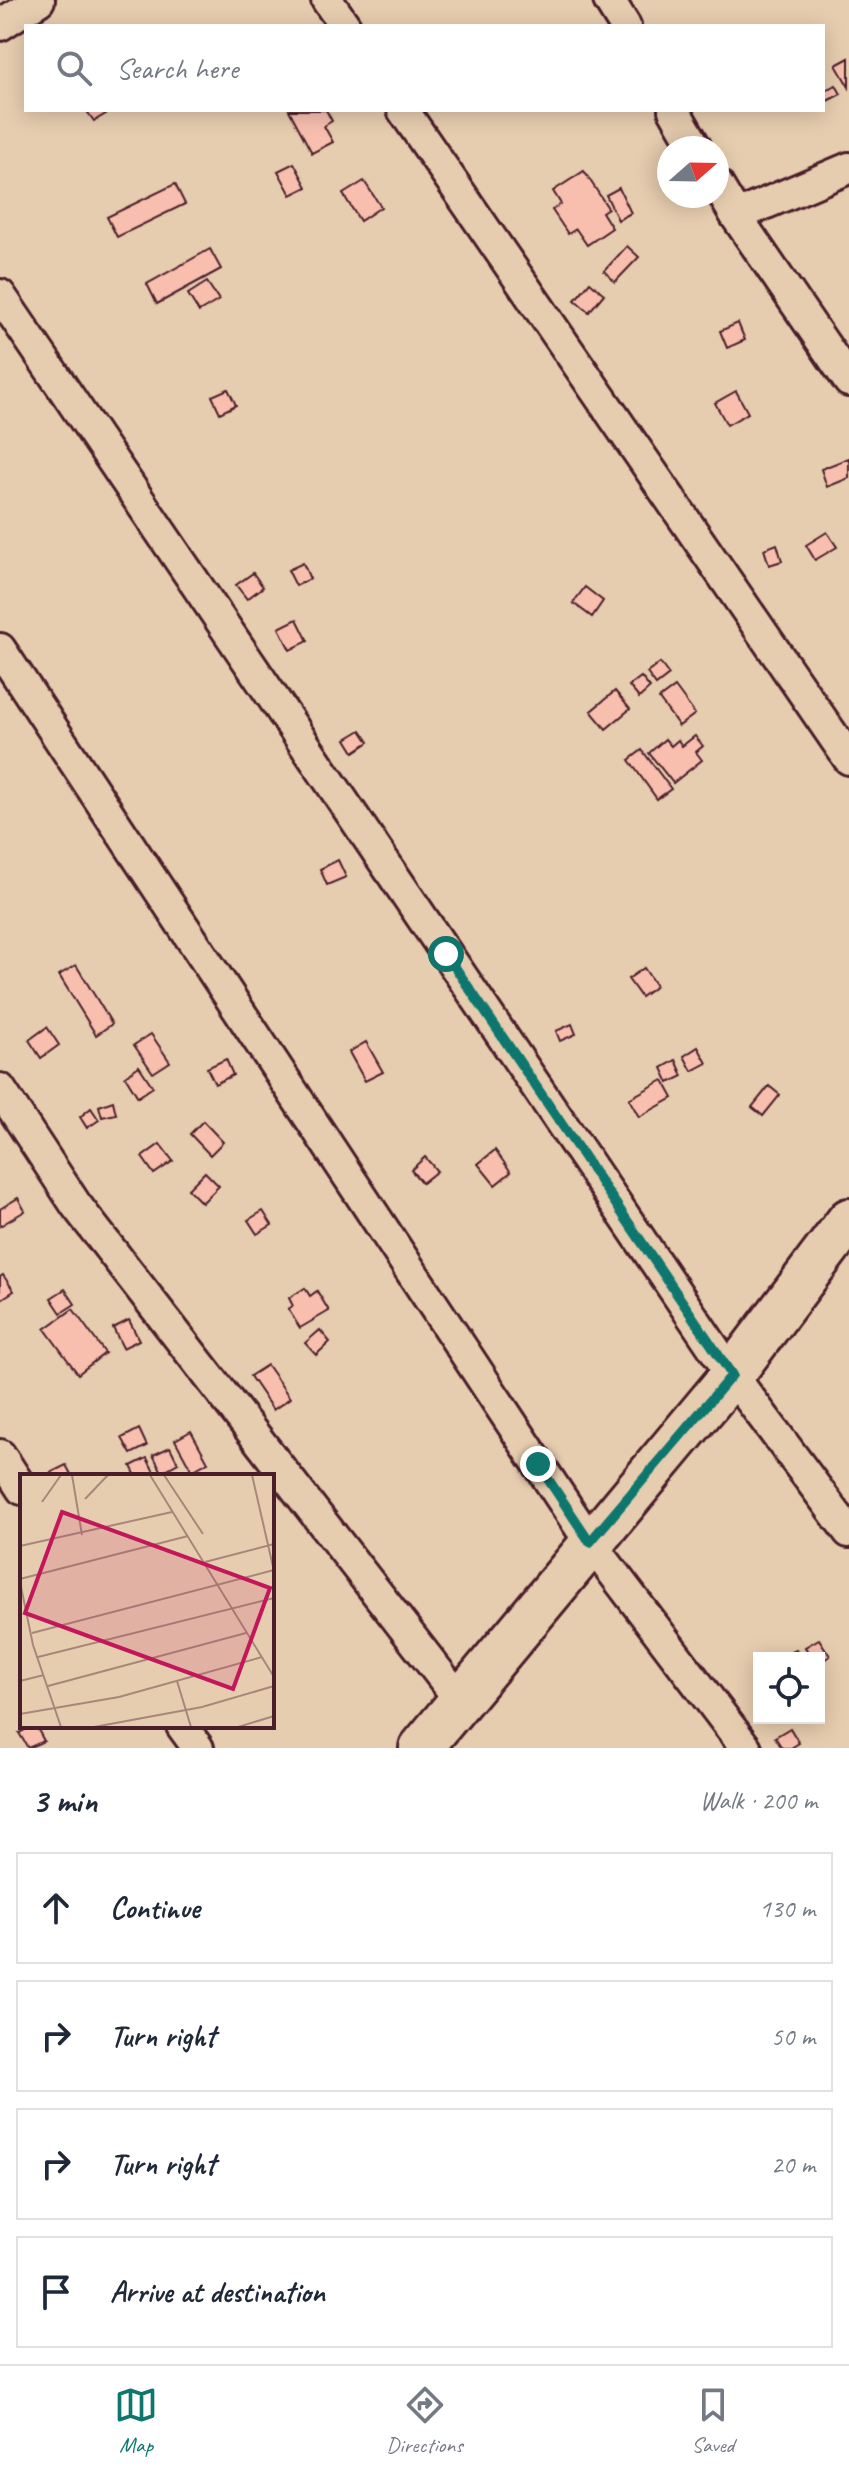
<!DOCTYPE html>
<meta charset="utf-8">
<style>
:root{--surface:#fff;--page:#f6f6f7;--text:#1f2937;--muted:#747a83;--line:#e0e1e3;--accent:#0f766e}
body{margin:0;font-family:Caveat,sans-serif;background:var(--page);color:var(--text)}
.controls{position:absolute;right:24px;bottom:24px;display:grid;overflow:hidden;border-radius:0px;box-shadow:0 4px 20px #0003}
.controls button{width:72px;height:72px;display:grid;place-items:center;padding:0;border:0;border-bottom:2px solid var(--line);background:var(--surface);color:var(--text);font:40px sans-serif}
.compass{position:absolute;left:657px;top:136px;width:72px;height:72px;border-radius:50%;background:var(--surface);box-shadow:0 4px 20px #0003;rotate:70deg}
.stop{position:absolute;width:24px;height:24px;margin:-18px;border:6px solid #0f766e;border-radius:50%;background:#fff}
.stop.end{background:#0f766e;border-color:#fff;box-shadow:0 2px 8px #0008}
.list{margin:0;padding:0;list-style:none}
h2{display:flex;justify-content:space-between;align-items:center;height:104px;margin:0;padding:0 32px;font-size:34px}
h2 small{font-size:26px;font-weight:400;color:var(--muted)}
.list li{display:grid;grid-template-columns:52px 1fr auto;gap:24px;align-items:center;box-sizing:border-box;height:112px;margin:0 16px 16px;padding:0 16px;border:2px solid var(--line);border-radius:0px}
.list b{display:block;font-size:30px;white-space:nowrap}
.list em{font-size:26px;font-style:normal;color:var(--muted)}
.icon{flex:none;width:44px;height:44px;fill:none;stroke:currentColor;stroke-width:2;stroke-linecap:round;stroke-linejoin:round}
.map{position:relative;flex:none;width:849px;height:1748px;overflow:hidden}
.search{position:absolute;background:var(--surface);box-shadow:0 4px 20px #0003;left:24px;right:24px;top:24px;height:88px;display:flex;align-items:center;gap:20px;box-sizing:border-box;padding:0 28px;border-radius:0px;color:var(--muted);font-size:30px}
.sheet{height:616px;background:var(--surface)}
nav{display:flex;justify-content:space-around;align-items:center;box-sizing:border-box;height:112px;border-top:2px solid var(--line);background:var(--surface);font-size:22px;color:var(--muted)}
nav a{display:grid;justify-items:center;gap:4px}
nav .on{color:var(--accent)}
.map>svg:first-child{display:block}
.building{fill:#f8bfaf;stroke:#4a1f2b;stroke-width:2}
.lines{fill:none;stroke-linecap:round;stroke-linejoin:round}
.street-casing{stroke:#4a1f2b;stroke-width:36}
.secondary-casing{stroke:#4a1f2b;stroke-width:48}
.street{stroke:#e7cdaf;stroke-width:30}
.secondary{stroke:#e7cdaf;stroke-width:42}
.route{stroke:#0f766e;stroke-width:10}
.inset-road{fill:none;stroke:#a8877a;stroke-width:2}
.view{fill:#c2185b;fill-opacity:0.15;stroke:#c2185b;stroke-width:4}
.inset-edge{fill:none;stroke:#4a1f2b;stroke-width:4}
</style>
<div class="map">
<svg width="849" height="1748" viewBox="0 0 849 1748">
<rect width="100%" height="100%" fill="#e7cdaf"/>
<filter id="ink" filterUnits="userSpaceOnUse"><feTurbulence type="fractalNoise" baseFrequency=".0125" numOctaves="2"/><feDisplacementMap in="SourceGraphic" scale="16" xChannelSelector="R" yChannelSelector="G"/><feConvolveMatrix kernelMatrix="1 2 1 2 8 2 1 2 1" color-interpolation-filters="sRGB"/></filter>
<g filter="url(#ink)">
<!-- building -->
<g class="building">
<path d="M849,58V87L836,65Z"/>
<path d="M836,85L841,94L827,101L823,91Z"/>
<path d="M86,110H107L109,112L94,121Z"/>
<path d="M289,110H326L332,121L324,126L333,142L312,153Z"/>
<path d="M294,163L307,187L291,195L278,171Z"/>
<path d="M584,171L608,208L602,212L612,228L587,245L576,229L568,234L552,210L561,204L553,191Z"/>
<path d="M364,181L381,207L360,221L343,194Z"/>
<path d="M175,184L185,204L117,237L107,217Z"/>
<path d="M619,188L631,213L618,220L606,195Z"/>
<path d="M627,246L639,257L615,282L604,271Z"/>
<path d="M210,249L221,269L157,304L147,284Z"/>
<path d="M207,282L219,300L199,312L188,294Z"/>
<path d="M590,282L604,294L589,312L575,300Z"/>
<path d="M738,323L745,340L727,348L720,331Z"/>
<path d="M228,389L236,405L220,413L212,396Z"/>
<path d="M736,391L748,413L727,425L715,403Z"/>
<path d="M849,458V478L827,487L821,469Z"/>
<path d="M827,532L837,547L815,560L806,545Z"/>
<path d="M777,544L782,561L769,565L764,549Z"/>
<path d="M303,563L310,579L296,586L288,570Z"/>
<path d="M253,573L263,587L247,599L236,585Z"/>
<path d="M585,587L603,601L592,617L573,603Z"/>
<path d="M297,619L308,641L290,650L279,628Z"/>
<path d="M660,663L669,675L656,685L647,673Z"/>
<path d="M641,677L650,688L639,698L629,686Z"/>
<path d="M675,687L695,714L679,726L659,699Z"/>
<path d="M615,691L630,709L606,729L591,711Z"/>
<path d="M361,730L369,742L354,752L346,739Z"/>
<path d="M695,736L703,746L696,752L702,760L673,783L649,753L665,739L671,746L678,740L682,746Z"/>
<path d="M642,750L671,789L657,799L629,760Z"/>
<path d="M338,860L346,877L327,885L320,869Z"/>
<path d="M76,965L112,1024L96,1035L59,975Z"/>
<path d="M644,968L656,986L641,997L628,979Z"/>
<path d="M572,1024L576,1034L560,1041L556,1031Z"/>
<path d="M47,1027L59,1045L41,1058L29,1040Z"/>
<path d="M151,1034L170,1062L153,1073L134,1045Z"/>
<path d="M366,1042L383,1072L365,1081L349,1052Z"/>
<path d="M698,1047L707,1063L692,1071L684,1056Z"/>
<path d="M226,1059L233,1075L215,1084L207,1068Z"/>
<path d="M676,1060L683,1076L669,1083L662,1068Z"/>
<path d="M139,1066L153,1087L138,1097L125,1076Z"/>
<path d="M663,1080L673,1098L639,1117L629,1099Z"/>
<path d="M769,1086L780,1095L763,1116L752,1107Z"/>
<path d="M113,1101L116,1114L102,1117L99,1106Z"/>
<path d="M91,1108L99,1120L87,1128L80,1117Z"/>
<path d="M203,1121L223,1142L210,1155L190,1134Z"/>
<path d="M160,1144L173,1161L154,1174L142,1157Z"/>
<path d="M495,1150L511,1172L495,1185L478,1164Z"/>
<path d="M425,1157L437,1171L422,1183L411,1170Z"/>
<path d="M205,1172L219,1186L202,1203L188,1189Z"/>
<path d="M18,1198L25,1211L0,1226V1209Z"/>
<path d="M263,1211L272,1225L257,1234L248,1220Z"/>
<path d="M3,1275L14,1291L0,1300V1277Z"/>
<path d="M305,1288L310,1296L317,1291L329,1311L300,1328L288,1309L293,1306L289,1298Z"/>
<path d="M65,1289L75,1304L61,1313L51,1298Z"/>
<path d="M73,1309L105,1353L78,1374L45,1329Z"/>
<path d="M129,1320L139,1340L123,1348L113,1328Z"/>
<path d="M320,1330L330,1342L316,1355L305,1343Z"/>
<path d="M267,1365L290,1398L273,1410L250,1376Z"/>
<path d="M139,1429L147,1446L131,1454L122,1438Z"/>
<path d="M191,1431L208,1462L192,1471L175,1440Z"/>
<path d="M170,1447L178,1463L162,1472L153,1455Z"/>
<path d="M147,1458L156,1476H136L131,1466Z"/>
<path d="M66,1465L72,1476H51L50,1473Z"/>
<path d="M819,1639L830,1656L819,1663V1658H812L805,1647Z"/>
<path d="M796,1649L800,1658H780V1656Z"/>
<path d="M32,1726H36L44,1741L28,1748L19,1733Z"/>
<path d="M790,1728L799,1743L791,1748H782L775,1737Z"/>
</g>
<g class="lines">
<!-- street casing -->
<g class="street-casing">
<g id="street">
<path d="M327,0L345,26"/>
<path d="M609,0L625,26"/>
<path d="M0,25L39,0"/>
<path d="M403,110L849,759"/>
<path d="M674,110L696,148"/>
<path d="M717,184L736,216L849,381"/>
<path d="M736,216L849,168"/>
<path d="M0,295L732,1375L849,1532"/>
<path d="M0,649L590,1542L746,1748"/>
<path d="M0,1089L76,1205L460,1700"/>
<path d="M0,1455L22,1489"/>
<path d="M182,1726L198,1748"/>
</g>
</g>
<!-- secondary casing -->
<g class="secondary-casing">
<path id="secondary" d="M421,1748L732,1375L849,1220"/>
</g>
<!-- street -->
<use href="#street" class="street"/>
<!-- secondary -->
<use href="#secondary" class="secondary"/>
</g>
</g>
<g class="lines" filter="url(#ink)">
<!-- route -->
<path class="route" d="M446,954L732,1375L590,1542L538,1464"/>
</g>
<!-- overview -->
<g transform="translate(20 1474)">
<rect width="254" height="254" fill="#e7cdaf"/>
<path class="inset-road" d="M52,1L62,61M130,1L254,203M144,1L183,60M232,1L254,97M65,25L88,1M22,28L41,1M0,72L152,38M185,88L254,70M0,105L168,62M0,108L13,171L41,253M12,159L254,96M18,183L254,124M0,207L24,201M157,207L171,253M28,212L226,159M0,240L99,223L242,183M74,253L182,233L254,212M218,253L254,242"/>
<path class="view" d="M42,38L250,114L213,215L5,139Z"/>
<rect width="254" height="254" class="inset-edge"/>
</g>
</svg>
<div class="controls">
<button><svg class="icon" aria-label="locate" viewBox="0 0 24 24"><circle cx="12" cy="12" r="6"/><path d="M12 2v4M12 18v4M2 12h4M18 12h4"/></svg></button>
</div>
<svg class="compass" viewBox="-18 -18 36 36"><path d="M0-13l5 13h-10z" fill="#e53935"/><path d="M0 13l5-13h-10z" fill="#747a83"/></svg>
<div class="stop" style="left:446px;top:954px"></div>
<div class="stop end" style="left:538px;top:1464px"></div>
<div class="search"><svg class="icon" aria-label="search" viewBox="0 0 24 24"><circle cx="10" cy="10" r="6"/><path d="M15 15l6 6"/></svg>Search here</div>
</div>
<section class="sheet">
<h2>3 min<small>Walk · 200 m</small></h2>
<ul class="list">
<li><svg class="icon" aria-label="ahead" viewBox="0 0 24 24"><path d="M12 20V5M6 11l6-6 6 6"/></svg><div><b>Continue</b></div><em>130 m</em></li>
<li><svg class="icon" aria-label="right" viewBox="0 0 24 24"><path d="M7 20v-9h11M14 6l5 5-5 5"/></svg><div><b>Turn right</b></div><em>50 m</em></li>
<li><svg class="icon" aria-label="right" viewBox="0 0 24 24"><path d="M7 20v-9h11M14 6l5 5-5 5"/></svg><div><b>Turn right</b></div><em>20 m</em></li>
<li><svg class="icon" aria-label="arrive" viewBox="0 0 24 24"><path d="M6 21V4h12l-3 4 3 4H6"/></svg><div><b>Arrive at destination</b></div></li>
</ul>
</section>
<nav>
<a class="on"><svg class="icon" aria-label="map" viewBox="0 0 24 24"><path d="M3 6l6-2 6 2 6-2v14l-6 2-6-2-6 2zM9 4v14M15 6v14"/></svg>Map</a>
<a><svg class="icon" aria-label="directions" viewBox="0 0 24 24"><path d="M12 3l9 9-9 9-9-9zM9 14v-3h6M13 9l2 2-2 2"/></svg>Directions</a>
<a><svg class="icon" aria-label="saved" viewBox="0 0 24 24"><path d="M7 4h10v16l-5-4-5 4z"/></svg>Saved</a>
</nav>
